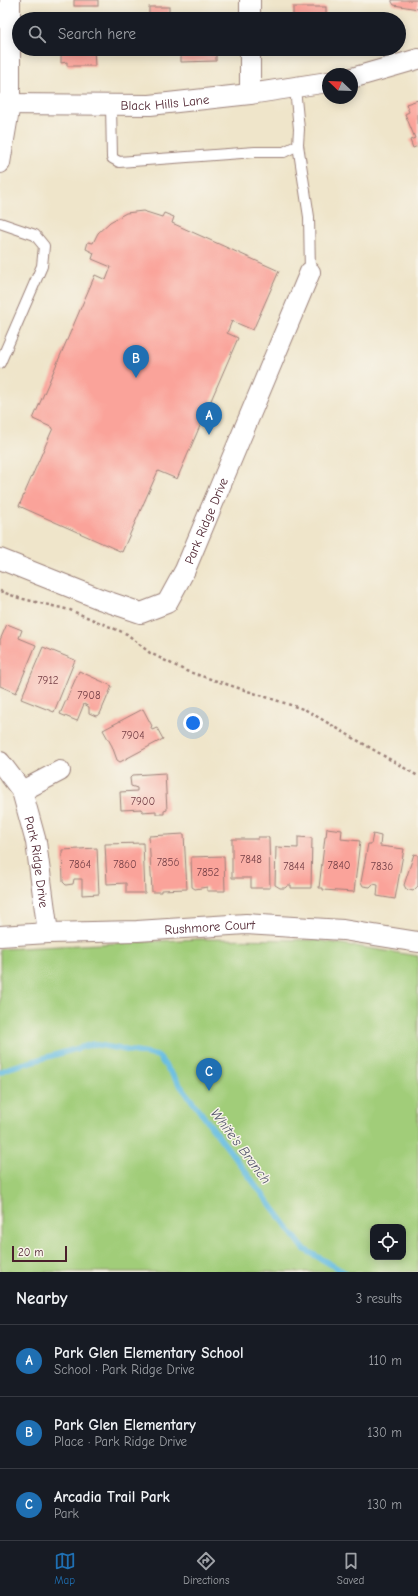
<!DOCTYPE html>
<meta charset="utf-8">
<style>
:root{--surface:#171b24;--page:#20242c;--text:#f1f3f6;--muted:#9ea1a6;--line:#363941;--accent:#1f6fb2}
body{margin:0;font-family:"Comic Neue",sans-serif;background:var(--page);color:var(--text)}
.controls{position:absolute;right:12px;bottom:12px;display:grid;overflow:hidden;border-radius:8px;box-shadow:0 2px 10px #0003}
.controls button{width:36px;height:36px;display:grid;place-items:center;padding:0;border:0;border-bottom:1px solid var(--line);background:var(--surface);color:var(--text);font:20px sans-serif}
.compass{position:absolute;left:322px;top:68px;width:36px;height:36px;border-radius:50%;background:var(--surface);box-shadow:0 2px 10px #0003;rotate:293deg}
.scale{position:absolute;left:12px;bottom:10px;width:55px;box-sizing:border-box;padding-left:4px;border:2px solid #4a1f2b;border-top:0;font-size:11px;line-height:14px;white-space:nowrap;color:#4a1f2b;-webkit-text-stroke:3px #f7f3e8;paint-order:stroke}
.you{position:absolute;left:193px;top:723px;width:14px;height:14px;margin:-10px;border:3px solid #fff;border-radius:50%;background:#1a73e8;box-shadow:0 0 0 6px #1a73e833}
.badge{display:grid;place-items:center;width:26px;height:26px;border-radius:50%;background:var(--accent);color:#fff;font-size:13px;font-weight:700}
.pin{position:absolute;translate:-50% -33px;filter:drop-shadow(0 1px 2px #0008)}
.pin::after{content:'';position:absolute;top:21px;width:14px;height:12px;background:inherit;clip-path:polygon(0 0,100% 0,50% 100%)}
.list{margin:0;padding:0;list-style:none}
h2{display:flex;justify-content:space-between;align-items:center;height:52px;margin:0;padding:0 16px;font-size:17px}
h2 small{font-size:13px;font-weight:400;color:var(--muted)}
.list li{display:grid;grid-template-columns:26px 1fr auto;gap:12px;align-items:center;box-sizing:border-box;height:72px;padding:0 16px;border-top:1px solid var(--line)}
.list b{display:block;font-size:15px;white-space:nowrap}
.list p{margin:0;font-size:13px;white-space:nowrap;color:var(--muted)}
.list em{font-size:13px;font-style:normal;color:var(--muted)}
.icon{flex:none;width:22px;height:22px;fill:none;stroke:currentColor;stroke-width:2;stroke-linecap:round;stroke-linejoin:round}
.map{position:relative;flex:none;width:418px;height:1272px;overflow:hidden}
.search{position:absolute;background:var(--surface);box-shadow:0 2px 10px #0003;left:12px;right:12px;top:12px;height:44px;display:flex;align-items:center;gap:10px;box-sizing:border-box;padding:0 14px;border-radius:22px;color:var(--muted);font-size:15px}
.sheet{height:268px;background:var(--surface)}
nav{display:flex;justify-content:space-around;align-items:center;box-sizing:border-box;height:56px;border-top:1px solid var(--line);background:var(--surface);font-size:11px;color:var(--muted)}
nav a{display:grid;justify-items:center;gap:2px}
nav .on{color:var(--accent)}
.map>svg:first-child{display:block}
.green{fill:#a1cd79;stroke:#767652;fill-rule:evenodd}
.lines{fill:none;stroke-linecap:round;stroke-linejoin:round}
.stream{stroke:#64bce1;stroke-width:5.5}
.building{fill:#faa39a}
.service-casing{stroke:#9c827a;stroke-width:12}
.minor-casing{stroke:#9c827a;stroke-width:22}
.path{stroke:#9c827a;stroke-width:2.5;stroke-dasharray:3 3;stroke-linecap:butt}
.service{stroke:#fff;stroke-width:10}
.minor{stroke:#fff;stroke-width:20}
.labels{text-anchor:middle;stroke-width:3;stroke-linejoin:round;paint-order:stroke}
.number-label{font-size:11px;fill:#764047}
.street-label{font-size:13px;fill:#4a1f2b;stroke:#f7f3e8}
.water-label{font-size:14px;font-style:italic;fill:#53566b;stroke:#f7f3e8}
</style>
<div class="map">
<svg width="418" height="1272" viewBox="0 0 418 1272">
<rect width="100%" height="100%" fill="#f7f3e8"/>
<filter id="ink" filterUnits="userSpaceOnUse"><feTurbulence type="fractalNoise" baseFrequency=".025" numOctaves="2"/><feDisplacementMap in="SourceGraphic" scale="8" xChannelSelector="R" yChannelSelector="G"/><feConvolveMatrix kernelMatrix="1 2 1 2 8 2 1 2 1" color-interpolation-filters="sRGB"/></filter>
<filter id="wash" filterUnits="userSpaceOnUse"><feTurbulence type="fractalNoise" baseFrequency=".012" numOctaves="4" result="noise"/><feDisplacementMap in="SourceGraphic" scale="16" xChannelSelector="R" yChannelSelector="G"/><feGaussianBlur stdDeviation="0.9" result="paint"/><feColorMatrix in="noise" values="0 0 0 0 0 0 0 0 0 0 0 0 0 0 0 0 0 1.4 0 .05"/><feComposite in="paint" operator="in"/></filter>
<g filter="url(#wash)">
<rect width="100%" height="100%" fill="#efe5ca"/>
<!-- green -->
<path class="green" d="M199,939L316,940L418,956V1272H0V949ZM373,1227H403V1257H373Z"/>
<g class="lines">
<!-- stream -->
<path class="stream" d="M0,1072L9,1068L93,1044L158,1056L304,1249L344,1272"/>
</g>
<g id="blocks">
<!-- building -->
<g class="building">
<rect x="74" y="0" width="24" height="6"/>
<path d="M392,0H418V9L394,5L392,2Z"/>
<rect x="149" y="7" width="20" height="12"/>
<rect x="293" y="7" width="33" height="12"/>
<path d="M65,49H94L95,66H67V62L61,63V51H65Z"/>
<path d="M181,49H216V61L181,62Z"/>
<path d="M293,49H326V50L293,51Z"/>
<path d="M418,100V146L413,148L410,140L415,138L405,114L409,112L406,104Z"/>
<path d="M143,211L162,217L164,213L174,217L172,223L279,271L253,330L232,321L227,333L238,338L177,479L158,471L122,552L19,506L53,428L33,419L95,275L106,280L111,267L92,259L94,253L86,249L88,242L93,243L98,233L110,222L126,213Z"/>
<path d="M7,624L22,630L19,638L36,645L16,693L0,686V640Z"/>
<path d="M43,647L75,660L54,712L21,699Z"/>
<path d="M79,671L112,686L100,714L96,716L89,713V707L84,704L77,721L60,714Z"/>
<path d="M143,709L152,726L151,727L152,730L157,728L163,739L120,762L117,760L112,746L103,730Z"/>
<path d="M165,773L167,810L164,811V814H156V811L142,812V809L121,810L120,792L137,791V788L131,786L130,778L133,775Z"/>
<path d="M327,828L342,830L341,839L360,841L354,892L323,890V888H319L325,837H326Z"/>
<path d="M184,834L187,889L161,890V892H152L149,836Z"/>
<path d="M373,834L381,836L380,846L404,849L395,899L377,896L378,885L373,884L370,887L363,886L361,882L368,844H371Z"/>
<path d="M258,837H269L270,888H251V878H232V839H258Z"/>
<path d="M298,837L312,838L311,888H291V885H288L285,888H280L275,885L276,847L298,848Z"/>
<path d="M143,843L145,893H126V883L107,884L105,844Z"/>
<path d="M97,848L99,894L82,895V879H74L73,884L66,885L63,882L62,850Z"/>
<path d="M414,854L418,855V886L413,891L406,889L404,885Z"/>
<path d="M224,856L225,891H207V887L195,889L192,887L191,857Z"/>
</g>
</g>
</g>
<g filter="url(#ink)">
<use href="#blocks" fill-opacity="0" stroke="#9c827a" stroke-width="1"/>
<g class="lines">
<!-- service casing -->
<g class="service-casing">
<g id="service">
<path d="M111,105L112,158L119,162L255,152H284L298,145L299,129L295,88"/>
<path d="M298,145L309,217L310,272"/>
<path d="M0,223L35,235L44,246L42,266L0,363"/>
</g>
</g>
<!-- minor casing -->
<g class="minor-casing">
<g id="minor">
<path d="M250,19V0"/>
<path d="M352,78L418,59"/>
<path d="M250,94V49"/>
<path id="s1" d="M0,104L150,105L250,94L328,82"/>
<path d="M0,163L10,104V0"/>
<path id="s2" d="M0,559L100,599L141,613L167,603L185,570L310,272"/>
<path id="s3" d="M0,762L22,791L36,842L48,933"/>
<path d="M22,791L60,771"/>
<path id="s4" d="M0,936L48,933L137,931L246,924L343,930L418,942"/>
</g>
</g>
<!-- path -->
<path class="path" d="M0,591L19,598L70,610L127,634L150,653L186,671L306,710L418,776"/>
<!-- service -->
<use href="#service" class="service"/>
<!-- minor -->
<use href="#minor" class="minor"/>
</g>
</g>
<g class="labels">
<!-- number labels -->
<g class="number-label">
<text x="48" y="684">7912</text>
<text x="89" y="699">7908</text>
<text x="133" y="739">7904</text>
<text x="143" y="805">7900</text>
<text x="251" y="863">7848</text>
<text x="168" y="866">7856</text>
<text x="80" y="868">7864</text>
<text x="125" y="868">7860</text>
<text x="339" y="869">7840</text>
<text x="294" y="870">7844</text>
<text x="382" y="870">7836</text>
<text x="208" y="876">7852</text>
</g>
<!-- street labels -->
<g class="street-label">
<text dy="5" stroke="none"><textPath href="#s1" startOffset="165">Black Hills Lane</textPath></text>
<text dy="5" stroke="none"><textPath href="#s2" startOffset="270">Park Ridge Drive</textPath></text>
<text dy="5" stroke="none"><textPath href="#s3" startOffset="109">Park Ridge Drive</textPath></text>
<text dy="5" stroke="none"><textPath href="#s4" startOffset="210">Rushmore Court</textPath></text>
</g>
<!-- water labels -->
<g class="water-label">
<text transform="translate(241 1146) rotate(53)" y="5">White's Branch</text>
</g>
</g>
</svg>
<div class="controls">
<button><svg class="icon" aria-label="locate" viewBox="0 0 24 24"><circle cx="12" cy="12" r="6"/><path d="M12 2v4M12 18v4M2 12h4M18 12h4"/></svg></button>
</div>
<svg class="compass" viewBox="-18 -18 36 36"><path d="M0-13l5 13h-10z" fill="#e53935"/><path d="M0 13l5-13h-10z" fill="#9ea1a6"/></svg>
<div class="scale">20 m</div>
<div class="you"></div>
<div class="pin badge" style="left:209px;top:435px">A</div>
<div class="pin badge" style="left:136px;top:378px">B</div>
<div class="pin badge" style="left:209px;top:1091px">C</div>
<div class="search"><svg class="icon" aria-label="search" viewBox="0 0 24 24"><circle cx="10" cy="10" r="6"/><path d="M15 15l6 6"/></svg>Search here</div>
</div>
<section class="sheet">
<h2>Nearby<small>3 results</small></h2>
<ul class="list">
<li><span class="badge">A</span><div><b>Park Glen Elementary School</b><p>School · Park Ridge Drive</p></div><em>110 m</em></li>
<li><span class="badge">B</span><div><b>Park Glen Elementary</b><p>Place · Park Ridge Drive</p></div><em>130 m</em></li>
<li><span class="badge">C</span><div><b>Arcadia Trail Park</b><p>Park</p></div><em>130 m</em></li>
</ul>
</section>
<nav>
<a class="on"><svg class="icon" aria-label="map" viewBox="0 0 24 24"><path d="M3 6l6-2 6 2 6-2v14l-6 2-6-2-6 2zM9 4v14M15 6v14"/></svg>Map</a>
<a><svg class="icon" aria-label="directions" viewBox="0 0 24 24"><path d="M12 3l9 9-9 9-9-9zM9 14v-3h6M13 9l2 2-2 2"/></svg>Directions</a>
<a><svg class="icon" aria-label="saved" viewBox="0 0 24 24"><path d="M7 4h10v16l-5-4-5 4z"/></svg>Saved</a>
</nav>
